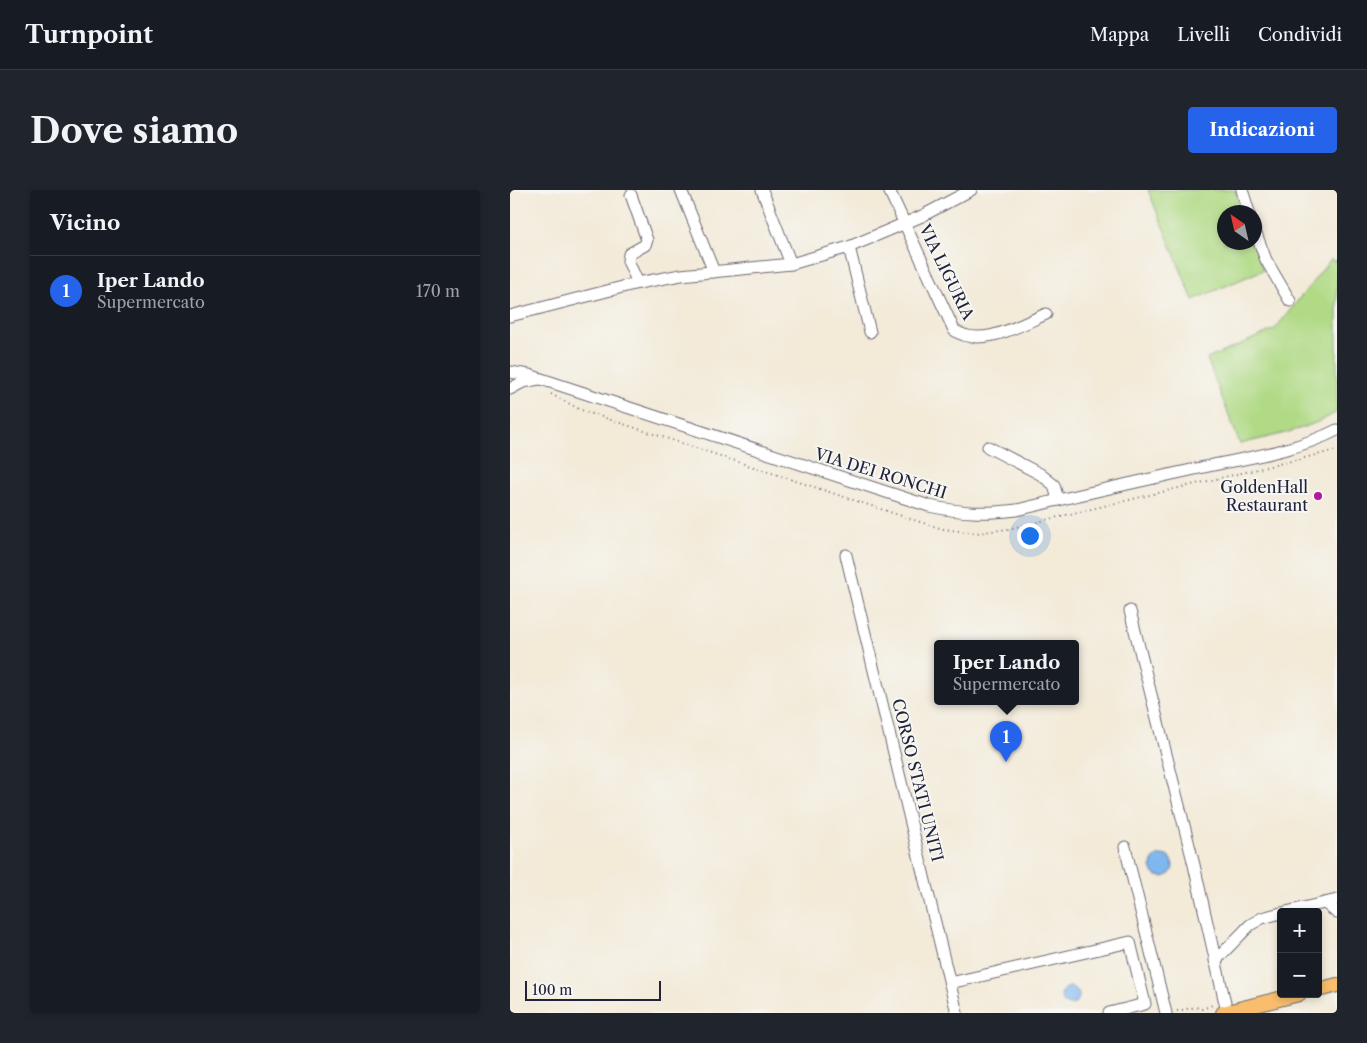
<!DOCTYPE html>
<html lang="it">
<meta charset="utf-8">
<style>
:root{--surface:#171b24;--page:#20242c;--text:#f1f3f6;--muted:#9ea1a6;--line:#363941;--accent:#2563eb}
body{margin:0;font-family:"Libre Caslon Text",serif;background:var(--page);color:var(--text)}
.controls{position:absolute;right:15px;bottom:15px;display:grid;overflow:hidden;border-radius:5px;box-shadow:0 2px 8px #0003}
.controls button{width:45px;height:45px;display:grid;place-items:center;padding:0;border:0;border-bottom:1px solid var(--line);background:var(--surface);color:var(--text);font:25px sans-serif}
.compass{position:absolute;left:707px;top:15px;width:45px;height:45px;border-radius:50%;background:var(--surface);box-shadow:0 2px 8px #0003;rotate:326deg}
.scale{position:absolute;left:15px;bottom:12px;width:136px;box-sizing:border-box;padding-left:5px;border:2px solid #22223b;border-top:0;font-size:14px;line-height:18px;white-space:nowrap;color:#22223b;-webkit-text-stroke:4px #f6f6f2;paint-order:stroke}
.you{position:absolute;left:519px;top:345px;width:18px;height:18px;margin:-12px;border:4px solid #fff;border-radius:50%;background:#1a73e8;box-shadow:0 0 0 8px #1a73e833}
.badge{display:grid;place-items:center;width:32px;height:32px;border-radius:50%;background:var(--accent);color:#fff;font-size:16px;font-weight:700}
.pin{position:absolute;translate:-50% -41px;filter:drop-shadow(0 1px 2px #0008)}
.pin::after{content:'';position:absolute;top:26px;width:18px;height:15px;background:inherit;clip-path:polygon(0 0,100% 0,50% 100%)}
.popup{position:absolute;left:424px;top:450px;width:145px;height:65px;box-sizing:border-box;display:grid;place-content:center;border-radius:5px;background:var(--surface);filter:drop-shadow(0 1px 4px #0005);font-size:16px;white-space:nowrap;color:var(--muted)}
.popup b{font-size:19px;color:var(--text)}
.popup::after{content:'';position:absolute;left:50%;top:100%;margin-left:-10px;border:10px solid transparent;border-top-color:var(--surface)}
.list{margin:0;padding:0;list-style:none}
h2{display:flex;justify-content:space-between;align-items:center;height:65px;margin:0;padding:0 20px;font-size:21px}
h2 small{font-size:16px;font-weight:400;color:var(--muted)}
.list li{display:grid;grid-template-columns:32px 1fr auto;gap:15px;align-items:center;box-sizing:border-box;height:70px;padding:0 20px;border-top:1px solid var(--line)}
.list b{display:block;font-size:19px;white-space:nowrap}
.list p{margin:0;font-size:16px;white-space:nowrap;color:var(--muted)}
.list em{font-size:16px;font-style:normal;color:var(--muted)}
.map{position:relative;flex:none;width:827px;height:823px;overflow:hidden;border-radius:5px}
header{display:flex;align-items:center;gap:30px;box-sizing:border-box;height:70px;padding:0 25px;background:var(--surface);border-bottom:1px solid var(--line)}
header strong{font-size:24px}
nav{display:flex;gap:28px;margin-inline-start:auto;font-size:18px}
.intro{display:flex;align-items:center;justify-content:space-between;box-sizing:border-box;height:120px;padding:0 30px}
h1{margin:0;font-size:35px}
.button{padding:12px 22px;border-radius:5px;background:var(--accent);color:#fff;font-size:18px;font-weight:700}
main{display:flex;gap:30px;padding:0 30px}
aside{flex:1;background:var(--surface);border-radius:5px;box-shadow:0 2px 8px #0003}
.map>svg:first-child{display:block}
.green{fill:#b0da85;stroke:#697e60}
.water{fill:#7eb6ee;stroke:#506c94}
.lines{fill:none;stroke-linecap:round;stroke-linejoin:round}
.minor-casing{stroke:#6b6872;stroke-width:13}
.major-casing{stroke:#6b6872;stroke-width:16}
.path{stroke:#6b6872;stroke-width:2;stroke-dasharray:1 4;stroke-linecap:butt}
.minor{stroke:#fff;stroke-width:11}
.major{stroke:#f9be6d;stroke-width:14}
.poi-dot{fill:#b5179e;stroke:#f6f6f2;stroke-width:2}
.labels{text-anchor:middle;stroke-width:4;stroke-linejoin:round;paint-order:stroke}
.street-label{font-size:16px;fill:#22223b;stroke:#f6f6f2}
.poi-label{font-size:16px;fill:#22223b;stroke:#f6f6f2;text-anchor:end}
</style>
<header>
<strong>Turnpoint</strong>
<nav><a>Mappa</a><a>Livelli</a><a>Condividi</a></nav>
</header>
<div class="intro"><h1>Dove siamo</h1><a class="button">Indicazioni</a></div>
<main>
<aside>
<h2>Vicino<small></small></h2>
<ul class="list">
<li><span class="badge">1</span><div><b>Iper Lando</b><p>Supermercato</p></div><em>170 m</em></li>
</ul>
</aside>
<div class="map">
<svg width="827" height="823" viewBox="0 0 827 823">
<rect width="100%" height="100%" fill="#f6f6f2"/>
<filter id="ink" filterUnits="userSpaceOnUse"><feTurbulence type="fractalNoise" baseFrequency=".02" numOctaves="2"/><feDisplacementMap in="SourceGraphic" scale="10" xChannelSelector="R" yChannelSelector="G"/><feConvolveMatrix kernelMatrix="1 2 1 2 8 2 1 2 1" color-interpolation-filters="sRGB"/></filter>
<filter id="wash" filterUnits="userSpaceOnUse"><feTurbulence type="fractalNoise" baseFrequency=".0096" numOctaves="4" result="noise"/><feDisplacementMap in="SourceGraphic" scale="20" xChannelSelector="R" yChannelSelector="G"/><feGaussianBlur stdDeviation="1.12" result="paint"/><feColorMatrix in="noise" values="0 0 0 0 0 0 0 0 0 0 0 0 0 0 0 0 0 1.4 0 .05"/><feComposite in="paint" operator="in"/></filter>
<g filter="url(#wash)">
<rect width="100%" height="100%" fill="#f3ead8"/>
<!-- green -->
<g class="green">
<path d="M638,0H725L733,22H714V52L743,53L753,80L683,110Z"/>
<path d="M821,69L825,72L827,69V222C798,240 762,246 730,254L697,169L765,139Z"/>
</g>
<!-- water -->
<g class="water">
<circle cx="652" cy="676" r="11"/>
<circle cx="560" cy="806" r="9"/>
</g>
</g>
<g filter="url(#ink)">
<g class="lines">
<!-- minor casing -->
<g class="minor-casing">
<g id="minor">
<path d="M171,0L204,82"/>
<path d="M252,0L281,74"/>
<path d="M379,0L444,140C470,159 510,135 536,124"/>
<path d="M732,0L739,22"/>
<path d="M121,5L137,50L135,55L119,64L118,71L128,93"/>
<path d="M744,38L756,70L780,111"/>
<path d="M339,57L360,142"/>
<path d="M0,126L128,93L171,85L281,74L339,57L412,26L461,0"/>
<path d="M0,182L19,185L419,316C452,323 473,324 507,320C571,304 635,290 699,276C742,267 788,260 827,240"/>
<path d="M0,199L13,192L29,189"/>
<path d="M478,257L530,284L544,295L548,310"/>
<path d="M336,365L447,823"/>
<path d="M620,421L684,675L717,822"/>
<path d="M615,657L656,823"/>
<path d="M815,713L827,723"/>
<path d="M776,722L827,710"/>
<path d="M705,771L740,735L752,728L771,723"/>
<path d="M440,793L620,752L635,814L599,823"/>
</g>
</g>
<!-- major casing -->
<g class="major-casing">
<g id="major">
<path d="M808,800L827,795"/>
<path d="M713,823L789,804"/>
</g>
</g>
<!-- path -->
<g class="path">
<path d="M41,204L71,220L410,332L433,339L466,343L498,339L827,260"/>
<path d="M667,821L686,817L692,819L705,814"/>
</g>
<!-- minor -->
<use href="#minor" class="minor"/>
<!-- major -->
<use href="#major" class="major"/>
</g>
</g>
<!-- markers -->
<circle class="poi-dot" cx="808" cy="306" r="5"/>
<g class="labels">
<!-- street labels -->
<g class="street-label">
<text transform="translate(437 82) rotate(64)" y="6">VIA LIGURIA</text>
<text transform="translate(371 283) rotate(17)" y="6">VIA DEI RONCHI</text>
<text transform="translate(408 590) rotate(76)" y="6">CORSO STATI UNITI</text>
</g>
<!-- poi labels -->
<g class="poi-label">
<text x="798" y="303">GoldenHall<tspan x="798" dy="18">Restaurant</tspan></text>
</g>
</g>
</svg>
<div class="controls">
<button>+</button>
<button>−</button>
</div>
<svg class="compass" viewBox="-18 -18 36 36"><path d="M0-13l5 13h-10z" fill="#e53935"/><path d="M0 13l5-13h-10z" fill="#9ea1a6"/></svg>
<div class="scale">100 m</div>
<div class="you"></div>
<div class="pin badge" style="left:496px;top:572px">1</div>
<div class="popup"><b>Iper Lando</b>Supermercato</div>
</div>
</main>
